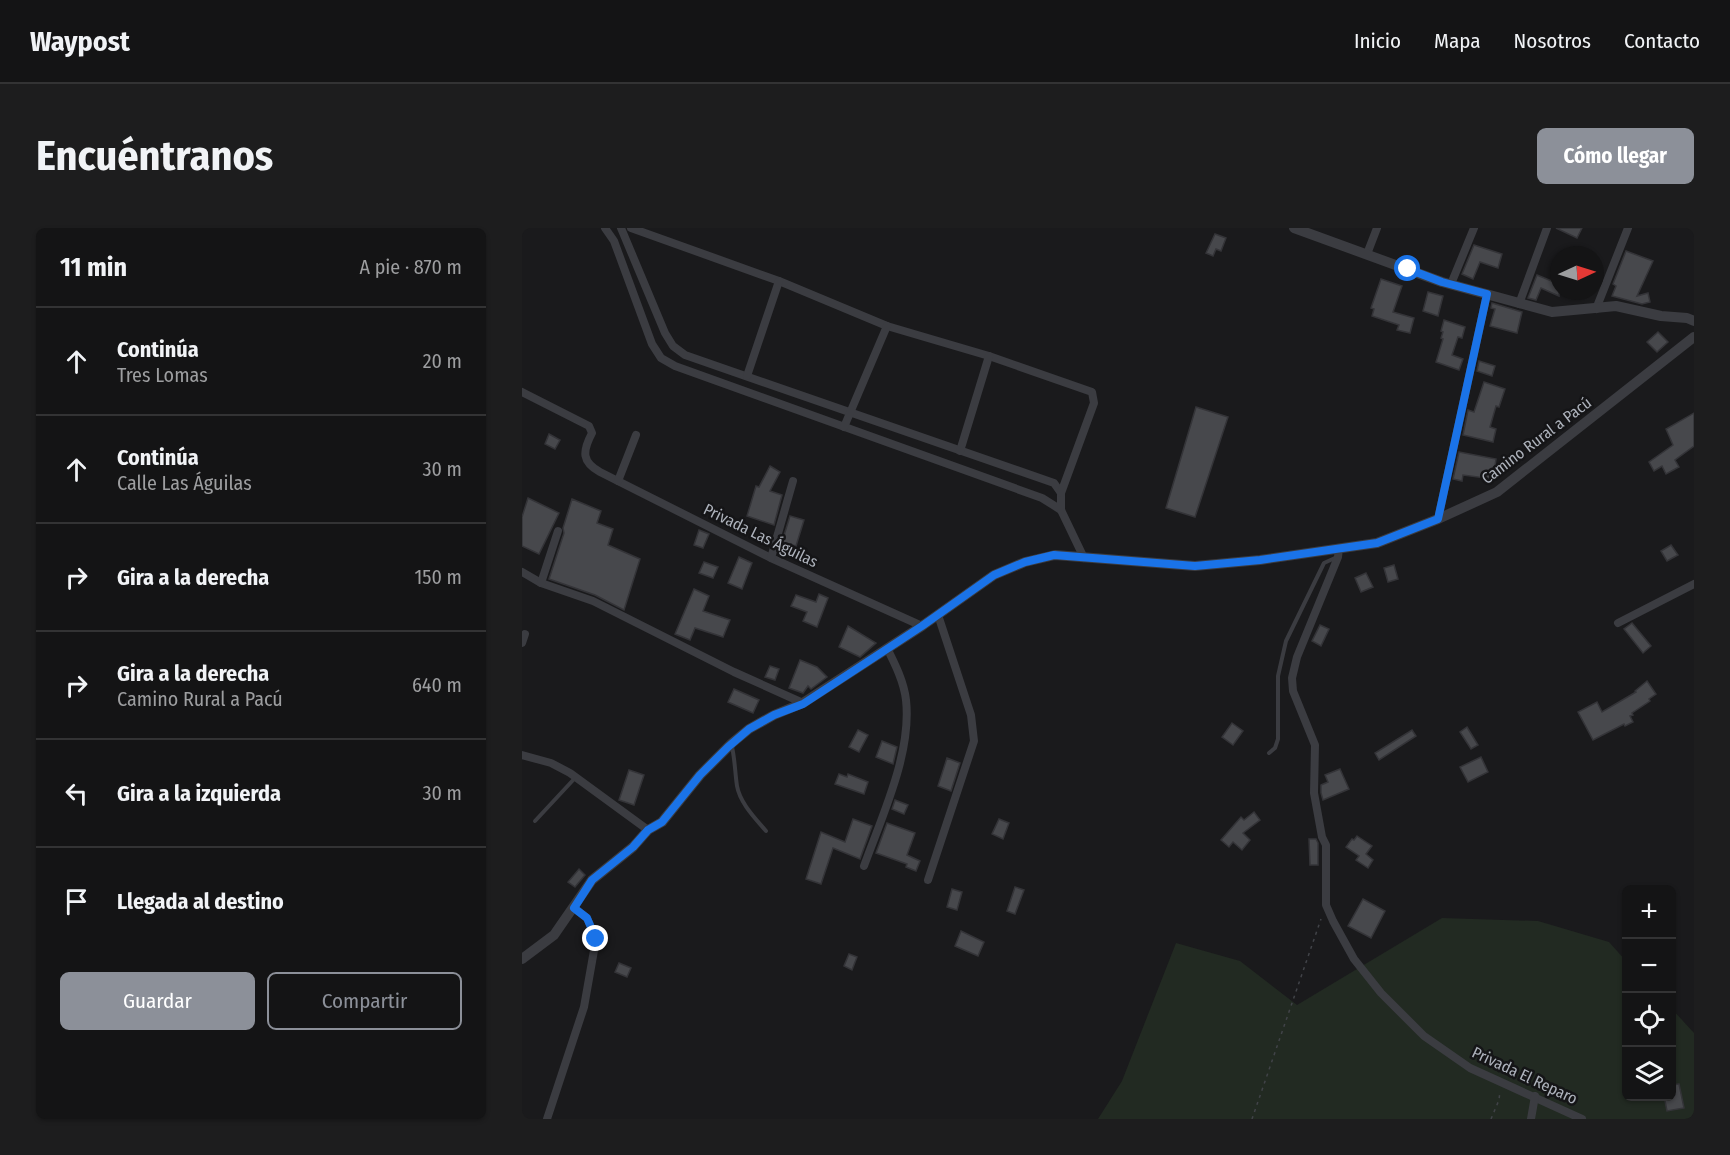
<!DOCTYPE html>
<html lang="es">
<meta charset="utf-8">
<style>
:root{--surface:#141415;--page:#1d1d1e;--text:#f1f3f6;--muted:#9d9ea0;--line:#333334;--accent:#8c9099}
body{margin:0;font-family:"Fira Sans Condensed",sans-serif;background:var(--page);color:var(--text)}
.controls{position:absolute;right:18px;bottom:18px;display:grid;overflow:hidden;border-radius:9px;box-shadow:0 2px 4px #0004}
.controls button{width:54px;height:54px;display:grid;place-items:center;padding:0;border:0;border-bottom:2px solid var(--line);background:var(--surface);color:var(--text);font:30px sans-serif}
.compass{position:absolute;left:1028px;top:18px;width:54px;height:54px;border-radius:50%;background:var(--surface);box-shadow:0 2px 4px #0004;rotate:86deg}
.stop{position:absolute;width:18px;height:18px;margin:-14px;border:4px solid #1a73e8;border-radius:50%;background:#fff}
.stop.end{background:#1a73e8;border-color:#fff;box-shadow:0 2px 6px #0008}
.list{margin:0;padding:0;list-style:none}
h2{display:flex;justify-content:space-between;align-items:center;height:78px;margin:0;padding:0 24px;font-size:26px}
h2 small{font-size:20px;font-weight:400;color:var(--muted)}
.list li{display:grid;grid-template-columns:39px 1fr auto;gap:18px;align-items:center;box-sizing:border-box;height:108px;padding:0 24px;border-top:2px solid var(--line)}
.list b{display:block;font-size:22px;white-space:nowrap}
.list p{margin:0;font-size:20px;white-space:nowrap;color:var(--muted)}
.list em{font-size:20px;font-style:normal;color:var(--muted)}
.actions{display:flex;gap:12px;padding:18px 24px}
.actions a{flex:1;padding:14px 0;border:2px solid var(--accent);border-radius:9px;text-align:center;font-size:21px;color:var(--accent)}
.actions .main{background:var(--accent);color:#fff}
.icon{flex:none;width:33px;height:33px;fill:none;stroke:currentColor;stroke-width:2;stroke-linecap:round;stroke-linejoin:round}
.map{position:relative;flex:none;width:1172px;height:891px;overflow:hidden;border-radius:9px}
header{display:flex;align-items:center;gap:36px;box-sizing:border-box;height:84px;padding:0 30px;background:var(--surface);border-bottom:2px solid var(--line)}
header strong{font-size:28px}
nav{display:flex;gap:33px;margin-inline-start:auto;font-size:21px}
.intro{display:flex;align-items:center;justify-content:space-between;box-sizing:border-box;height:144px;padding:0 36px}
h1{margin:0;font-size:42px}
.button{padding:15px 27px;border-radius:9px;background:var(--accent);color:#fff;font-size:21px;font-weight:700}
main{display:flex;gap:36px;padding:0 36px}
aside{flex:1;background:var(--surface);border-radius:9px;box-shadow:0 2px 4px #0004}
.map>svg:first-child{display:block}
.green{fill:#222a22}
.building{fill:#47484c;stroke:#343438;stroke-width:1.5}
.lines{fill:none;stroke-linecap:round;stroke-linejoin:round}
.path{stroke:#414348;stroke-width:1.5;stroke-dasharray:3 4.5;stroke-linecap:butt}
.service{stroke:#3b3c41;stroke-width:4}
.minor{stroke:#3b3c41;stroke-width:8}
.tertiary{stroke:#3b3c41;stroke-width:10}
.route{stroke:#1a73e8;stroke-width:8}
.labels{text-anchor:middle;stroke-width:5;stroke-linejoin:round;paint-order:stroke}
.street-label{font-size:16px;fill:#adb2bb;stroke:#151517}
</style>
<header>
<strong>Waypost</strong>
<nav><a>Inicio</a><a>Mapa</a><a>Nosotros</a><a>Contacto</a></nav>
</header>
<div class="intro"><h1>Encuéntranos</h1><a class="button">Cómo llegar</a></div>
<main>
<aside>
<h2>11 min<small>A pie · 870 m</small></h2>
<ul class="list">
<li><svg class="icon" aria-label="ahead" viewBox="0 0 24 24"><path d="M12 20V5M6 11l6-6 6 6"/></svg><div><b>Continúa</b><p>Tres Lomas</p></div><em>20 m</em></li>
<li><svg class="icon" aria-label="ahead" viewBox="0 0 24 24"><path d="M12 20V5M6 11l6-6 6 6"/></svg><div><b>Continúa</b><p>Calle Las Águilas</p></div><em>30 m</em></li>
<li><svg class="icon" aria-label="right" viewBox="0 0 24 24"><path d="M7 20v-9h11M14 6l5 5-5 5"/></svg><div><b>Gira a la derecha</b></div><em>150 m</em></li>
<li><svg class="icon" aria-label="right" viewBox="0 0 24 24"><path d="M7 20v-9h11M14 6l5 5-5 5"/></svg><div><b>Gira a la derecha</b><p>Camino Rural a Pacú</p></div><em>640 m</em></li>
<li><svg class="icon" aria-label="left" viewBox="0 0 24 24"><path d="M17 20v-9H6M10 6l-5 5 5 5"/></svg><div><b>Gira a la izquierda</b></div><em>30 m</em></li>
<li><svg class="icon" aria-label="arrive" viewBox="0 0 24 24"><path d="M6 21V4h12l-3 4 3 4H6"/></svg><div><b>Llegada al destino</b></div></li>
</ul>
<div class="actions"><a class="main">Guardar</a><a>Compartir</a></div>
</aside>
<div class="map">
<svg width="1172" height="891" viewBox="0 0 1172 891">
<rect width="100%" height="100%" fill="#1a1a1c"/>
<!-- green -->
<path class="green" d="M920,690L1016,693L1087,714L1104,733V868H1150V781L1172,805V891H576L600,853L654,715L718,733L775,777Z"/>
<!-- building -->
<g class="building">
<path d="M1034,0H1060L1055,10Z"/>
<path d="M693,6L704,10L699,23L694,21L691,28L684,25Z"/>
<path d="M952,17L980,26L976,40L958,34L951,51L940,46Z"/>
<path d="M1104,23L1131,33L1115,68L1126,65L1128,74L1120,76L1090,68L1094,58L1091,56Z"/>
<path d="M1015,47L1037,56V68L1019,60L1014,72L1006,70Z"/>
<path d="M859,51L880,58L871,84L892,90L888,105L875,102L877,97L850,88L852,81L849,80Z"/>
<path d="M906,64L921,68L916,88L901,83Z"/>
<path d="M970,75L1000,84L995,105L968,98L973,81L969,80Z"/>
<path d="M922,92L943,99L940,110L936,109L930,127L941,131L937,142L914,134L921,111L919,110L921,104L919,103Z"/>
<path d="M1136,104L1146,114L1135,124L1125,114Z"/>
<path d="M957,133L973,138L970,148L955,143Z"/>
<path d="M962,154L983,161L977,179L974,178L968,199L974,201L971,214L941,207L946,182L952,184Z"/>
<path d="M674,179L706,189L673,289L644,280Z"/>
<path d="M1172,185V218L1153,232L1157,239L1144,246L1140,238L1132,243L1127,234L1151,217L1144,201Z"/>
<path d="M27,206L38,212L33,221L23,216Z"/>
<path d="M937,224L974,231L971,251L941,247L940,253L931,251Z"/>
<path d="M248,238L258,244L248,263L260,267L252,297L225,288L234,258L237,259Z"/>
<path d="M6,270L37,285L17,326L0,318V289Z"/>
<path d="M50,271L79,283L75,295L91,301L86,317L118,331L102,382L73,367L27,351L42,305L41,300Z"/>
<path d="M268,288L282,292L274,318L260,314Z"/>
<path d="M177,302L187,306L181,320L172,317Z"/>
<path d="M1149,317L1156,327L1145,333L1139,323Z"/>
<path d="M217,329L230,335L220,361L206,355Z"/>
<path d="M182,334L196,339L191,350L177,345Z"/>
<path d="M872,337L876,351L866,354L862,340Z"/>
<path d="M844,345L851,359L839,364L833,350Z"/>
<path d="M172,361L187,368L181,383L208,392L201,409L173,400L168,412L153,406Z"/>
<path d="M297,366L306,370L295,399L281,393L285,384L269,378L274,367L294,374Z"/>
<path d="M1110,395L1129,418L1121,425L1102,401Z"/>
<path d="M798,397L807,401L799,418L790,413Z"/>
<path d="M326,398L354,415L338,429L317,419Z"/>
<path d="M278,432L295,439L305,449L289,461L286,458L281,465L267,460Z"/>
<path d="M248,438L257,441L253,452L243,449Z"/>
<path d="M1125,453L1134,466L1127,471L1128,473L1110,485L1111,487L1108,488L1111,494L1103,498L1102,496L1071,512L1056,484L1075,474L1080,484L1114,464L1113,463Z"/>
<path d="M212,461L237,472L231,485L206,474Z"/>
<path d="M710,495L721,503L711,517L700,509Z"/>
<path d="M945,499L956,517L949,521L938,504Z"/>
<path d="M336,502L346,507L337,524L327,519Z"/>
<path d="M890,502L894,508L857,532L853,525Z"/>
<path d="M360,513L375,519L371,536L354,529Z"/>
<path d="M959,529L966,544L946,554L938,539Z"/>
<path d="M425,530L438,535L429,563L416,558Z"/>
<path d="M818,541L827,561L801,572L799,565V557L806,554L803,547Z"/>
<path d="M107,542L122,547L112,577L97,572Z"/>
<path d="M317,546L325,549L326,546L346,554L342,566L313,556Z"/>
<path d="M373,572L386,577L382,586L370,581Z"/>
<path d="M732,584L738,592L721,605L728,612L720,622L711,614L707,619L699,612L719,589L722,592Z"/>
<path d="M331,591L350,598L338,631L311,620L299,656L284,651L299,604L323,614Z"/>
<path d="M477,591L487,595L481,611L470,606Z"/>
<path d="M365,595L393,605L385,627L398,633L394,643L384,639L385,636L354,625Z"/>
<path d="M835,608L850,618L844,626L851,632L846,640L834,632L837,628L824,619L830,611L832,612Z"/>
<path d="M787,611H794L796,615V637H788Z"/>
<path d="M57,641L63,647L53,659L46,654Z"/>
<path d="M493,659L502,662L493,686L485,683Z"/>
<path d="M430,661L440,664L435,682L425,679Z"/>
<path d="M841,671L863,683L849,710L826,698Z"/>
<path d="M439,703L462,714L456,728L433,718Z"/>
<path d="M327,726L335,729L330,742L322,738Z"/>
<path d="M97,735L109,740L105,749L93,744Z"/>
<path d="M1157,856L1162,880L1145,883L1142,868H1149V857Z"/>
</g>
<g class="lines">
<!-- path -->
<g class="path">
<path d="M730,891L799,691"/>
<path d="M969,891L977,872L978,863"/>
</g>
<!-- service -->
<g class="service">
<path d="M210,519C213,532 213,545 215,558C218,575 233,590 244,603"/>
<path d="M747,525L753,520L756,511V448L764,413L802,335L813,330"/>
<path d="M13,593L53,550"/>
</g>
<!-- minor -->
<g class="minor">
<path d="M83,0L92,13L130,116L139,130L153,138L520,270L539,282"/>
<path d="M99,0L143,105L151,118L163,127L532,255L539,265V282L562,330"/>
<path d="M109,0L257,53L365,98L467,128L570,164L572,175L539,265"/>
<path d="M845,26L855,0"/>
<path d="M929,56L952,0"/>
<path d="M997,76L1025,0"/>
<path d="M1074,81L1106,0"/>
<path d="M225,148L257,53"/>
<path d="M0,164L67,198L70,205C60,224 60,234 78,244L249,330L400,398"/>
<path d="M322,199L365,98"/>
<path d="M438,223L467,128"/>
<path d="M96,253L114,207"/>
<path d="M916,291L965,66"/>
<path d="M817,320L816,329L775,429L770,450L771,463L793,517L792,565L800,609L804,617V677L811,693L832,731L859,765L902,808L948,840L1060,891"/>
<path d="M249,330L271,253"/>
<path d="M0,344L19,355L71,373L212,444L281,475"/>
<path d="M19,355L36,303"/>
<path d="M1096,395L1172,356"/>
<path d="M0,415L3,406"/>
<path d="M0,527L29,535L48,545L126,602"/>
<path d="M342,638C360,588 390,525 384,472C382,454 373,436 365,420"/>
<path d="M406,652L452,513L449,487L416,387"/>
<path d="M25,891L62,779L74,711L65,690L52,680"/>
<path d="M1009,891L1013,868"/>
</g>
<!-- tertiary -->
<g class="tertiary">
<path d="M772,0L920,54L1030,84L1094,78L1139,88L1165,90L1172,93"/>
<path d="M0,731L32,707L70,652L111,619L126,602L140,594L178,547L210,515L227,501L252,487L281,475L400,398L472,347L503,334L533,327L673,338L738,332L855,315L916,291L975,264L1172,109"/>
</g>
</g>
<g class="lines">
<!-- route -->
<path class="route" d="M74,711L65,690L52,680L70,652L111,619L126,602L140,594L178,547L206,519L227,501L252,487L281,476L400,398L472,347L503,334L532,327L673,338L738,332L855,315L916,291L965,66L920,54L886,41"/>
</g>
<g class="labels">
<!-- street labels -->
<g class="street-label">
<text transform="translate(1014 212) rotate(-37)" y="6">Camino Rural a Pacú</text>
<text transform="translate(239 307) rotate(26)" y="6">Privada Las Águilas</text>
<text transform="translate(1003 847) rotate(25)" y="6">Privada El Reparo</text>
</g>
</g>
</svg>
<div class="controls">
<button>+</button>
<button>−</button>
<button><svg class="icon" aria-label="locate" viewBox="0 0 24 24"><circle cx="12" cy="12" r="6"/><path d="M12 2v4M12 18v4M2 12h4M18 12h4"/></svg></button>
<button><svg class="icon" aria-label="layers" viewBox="0 0 24 24"><path d="M12 4l9 5-9 5-9-5zM3 14l9 5 9-5"/></svg></button>
</div>
<svg class="compass" viewBox="-18 -18 36 36"><path d="M0-13l5 13h-10z" fill="#e53935"/><path d="M0 13l5-13h-10z" fill="#9d9ea0"/></svg>
<div class="stop" style="left:886px;top:41px"></div>
<div class="stop end" style="left:74px;top:711px"></div>
</div>
</main>
